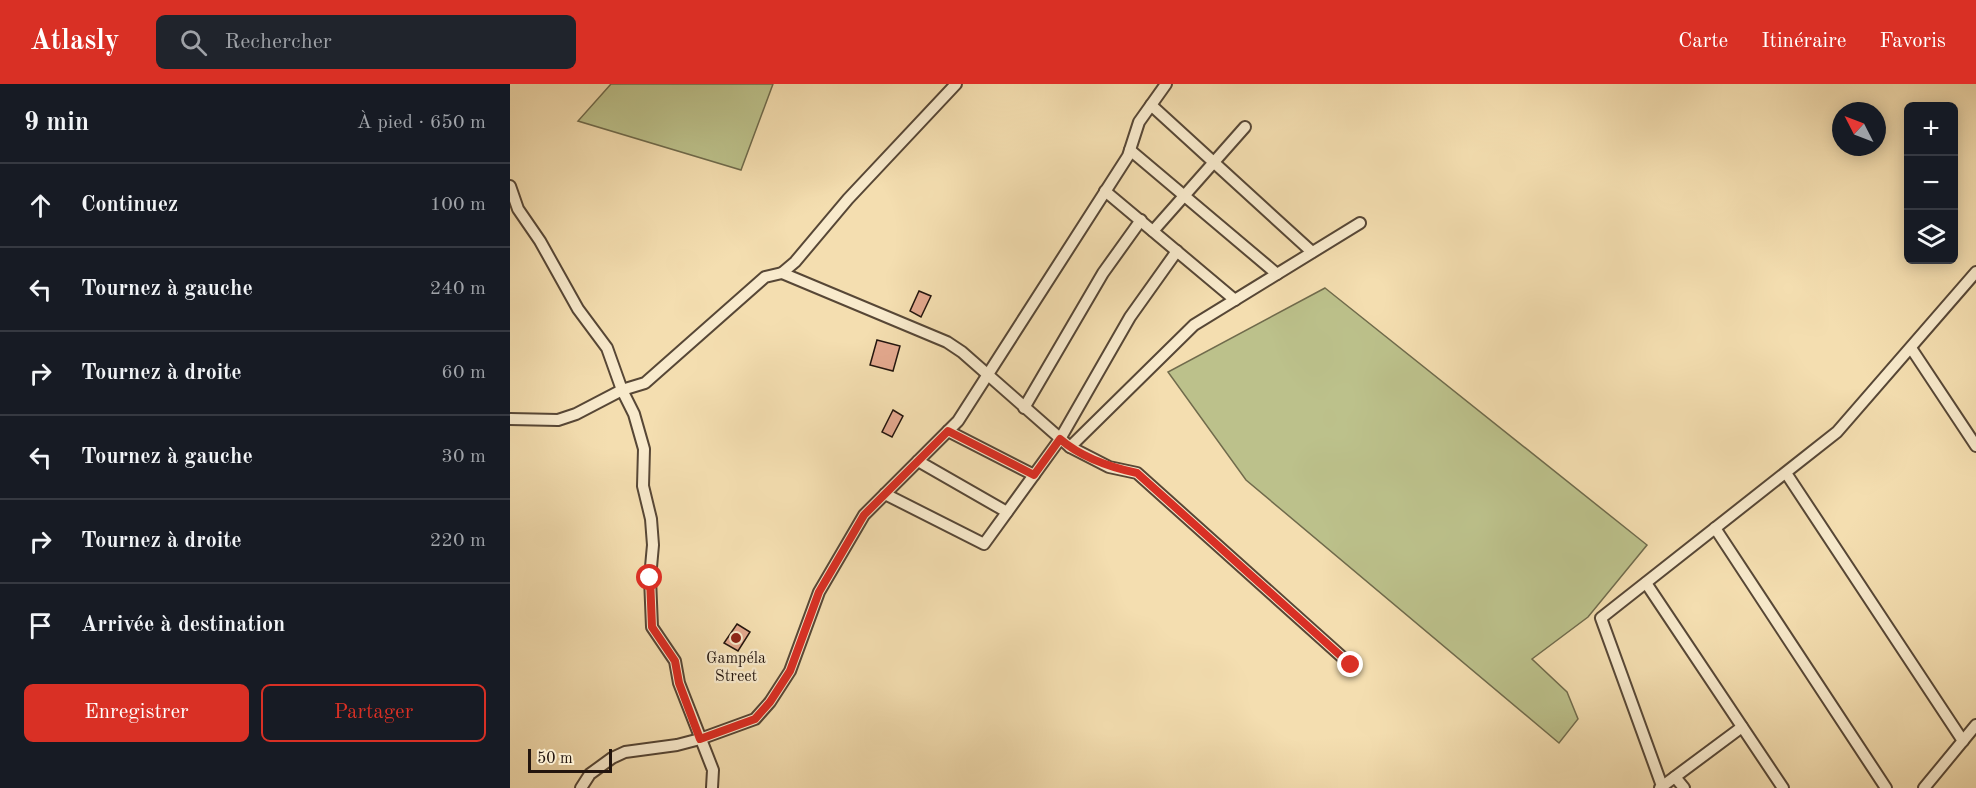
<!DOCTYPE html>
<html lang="fr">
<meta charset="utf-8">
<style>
:root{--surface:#171b24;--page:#20242c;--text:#f1f3f6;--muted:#9ea1a6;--line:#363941;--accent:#d93025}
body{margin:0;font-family:"Old Standard TT",serif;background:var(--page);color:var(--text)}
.controls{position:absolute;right:18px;top:18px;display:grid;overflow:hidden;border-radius:9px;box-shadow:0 3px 15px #0003}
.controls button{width:54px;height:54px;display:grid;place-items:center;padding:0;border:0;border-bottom:2px solid var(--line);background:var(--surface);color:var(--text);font:30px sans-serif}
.compass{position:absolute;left:1322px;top:18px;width:54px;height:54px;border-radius:50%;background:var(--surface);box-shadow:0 3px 15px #0003;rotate:312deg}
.scale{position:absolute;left:18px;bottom:15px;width:84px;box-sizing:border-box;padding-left:6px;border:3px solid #23150e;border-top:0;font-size:16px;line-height:21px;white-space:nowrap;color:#23150e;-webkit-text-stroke:4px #f8eacc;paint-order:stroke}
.stop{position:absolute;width:18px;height:18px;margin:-14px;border:4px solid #d93025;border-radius:50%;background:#fff}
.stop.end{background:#d93025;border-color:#fff;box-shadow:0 2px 6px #0008}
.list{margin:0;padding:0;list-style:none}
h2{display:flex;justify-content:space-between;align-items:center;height:78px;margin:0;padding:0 24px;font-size:26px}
h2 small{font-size:20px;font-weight:400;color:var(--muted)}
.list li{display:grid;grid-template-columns:39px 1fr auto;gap:18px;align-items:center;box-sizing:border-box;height:84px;padding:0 24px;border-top:2px solid var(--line)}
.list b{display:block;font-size:22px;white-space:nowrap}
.list em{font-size:20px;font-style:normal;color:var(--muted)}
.actions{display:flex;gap:12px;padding:18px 24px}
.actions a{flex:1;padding:14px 0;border:2px solid var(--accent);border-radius:9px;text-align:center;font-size:21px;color:var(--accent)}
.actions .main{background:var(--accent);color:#fff}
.icon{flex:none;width:33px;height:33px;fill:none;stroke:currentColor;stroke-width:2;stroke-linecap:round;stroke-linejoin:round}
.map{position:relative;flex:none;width:1466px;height:704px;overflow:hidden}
header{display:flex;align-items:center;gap:36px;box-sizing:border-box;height:84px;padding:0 30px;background:var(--accent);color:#fff}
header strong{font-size:28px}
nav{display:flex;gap:33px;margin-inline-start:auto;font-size:21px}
.search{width:420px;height:54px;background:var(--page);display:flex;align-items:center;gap:15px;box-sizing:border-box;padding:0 21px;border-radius:9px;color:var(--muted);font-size:22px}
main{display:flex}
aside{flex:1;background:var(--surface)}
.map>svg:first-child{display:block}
.green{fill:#bcc18b;stroke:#706b4c;stroke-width:1.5}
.building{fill:#e4a98f;stroke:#23150e;stroke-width:1.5}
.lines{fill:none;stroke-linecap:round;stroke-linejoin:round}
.street-casing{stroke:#574736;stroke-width:14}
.street{stroke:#f8eacc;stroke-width:10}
.route{stroke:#d93025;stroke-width:8}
.poi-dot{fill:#8f2418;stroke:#f8eacc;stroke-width:2}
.labels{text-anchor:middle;stroke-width:4.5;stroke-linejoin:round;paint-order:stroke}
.poi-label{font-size:16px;fill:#23150e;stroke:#f8eacc}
</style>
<header>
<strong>Atlasly</strong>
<div class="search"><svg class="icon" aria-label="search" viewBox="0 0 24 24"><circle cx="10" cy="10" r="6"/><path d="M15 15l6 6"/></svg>Rechercher</div>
<nav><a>Carte</a><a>Itinéraire</a><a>Favoris</a></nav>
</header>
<main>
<aside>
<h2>9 min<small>À pied · 650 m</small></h2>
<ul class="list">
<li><svg class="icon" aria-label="ahead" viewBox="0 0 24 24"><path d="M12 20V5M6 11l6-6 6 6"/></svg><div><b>Continuez</b></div><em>100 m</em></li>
<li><svg class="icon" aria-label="left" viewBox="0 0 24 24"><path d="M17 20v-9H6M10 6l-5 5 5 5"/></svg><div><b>Tournez à gauche</b></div><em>240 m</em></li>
<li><svg class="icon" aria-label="right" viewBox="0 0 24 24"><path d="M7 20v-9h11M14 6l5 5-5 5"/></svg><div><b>Tournez à droite</b></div><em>60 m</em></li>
<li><svg class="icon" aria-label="left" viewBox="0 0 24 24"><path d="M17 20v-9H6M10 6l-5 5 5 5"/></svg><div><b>Tournez à gauche</b></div><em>30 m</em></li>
<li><svg class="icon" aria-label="right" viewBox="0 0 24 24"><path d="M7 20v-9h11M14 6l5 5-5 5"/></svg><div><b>Tournez à droite</b></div><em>220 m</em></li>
<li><svg class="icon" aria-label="arrive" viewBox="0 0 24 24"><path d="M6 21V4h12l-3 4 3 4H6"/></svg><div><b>Arrivée à destination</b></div></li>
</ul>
<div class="actions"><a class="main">Enregistrer</a><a>Partager</a></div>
</aside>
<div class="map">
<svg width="1466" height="704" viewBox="0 0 1466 704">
<rect width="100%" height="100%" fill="#f4deb0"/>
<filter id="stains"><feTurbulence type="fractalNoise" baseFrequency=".00333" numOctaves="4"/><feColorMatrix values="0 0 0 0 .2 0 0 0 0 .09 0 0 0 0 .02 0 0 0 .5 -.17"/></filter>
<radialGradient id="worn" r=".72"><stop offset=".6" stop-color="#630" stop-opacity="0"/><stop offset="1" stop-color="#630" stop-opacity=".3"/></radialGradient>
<!-- green -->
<g class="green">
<path d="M101,0H263L231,86L68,37Z"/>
<path d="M815,204L1137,461L1078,533L1022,575L1057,608L1068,635L1049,659L736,396L658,288Z"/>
</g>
<!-- building -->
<g class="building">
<path d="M409,207L421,212L411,233L400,227Z"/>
<path d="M367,256L390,262L383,287L360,281Z"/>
<path d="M383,326L393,332L382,353L372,348Z"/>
<path d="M227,540L240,548L228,567L214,559Z"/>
</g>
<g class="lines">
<!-- street casing -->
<g class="street-casing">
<g id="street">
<path d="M641,21L802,168"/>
<path d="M620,66L767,190"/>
<path d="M0,102L8,125L30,157L68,225L97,264L112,306L124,330L134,365L133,402L141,435L143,461L140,494L142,543L165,577L169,599L203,686L202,704"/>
<path d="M595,107L725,216"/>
<path d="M643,147L735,43"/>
<path d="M272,189L437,258L452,268L560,363L599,383L627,389L841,581"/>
<path d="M1401,264L1466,362"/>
<path d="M514,324L593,189L631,136"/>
<path d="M0,335L48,336L66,330L112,306L135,299L255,193L272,189L285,178L338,115L446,0"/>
<path d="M438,347L524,391"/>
<path d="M560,363L684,241L850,139"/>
<path d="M408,377L497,428"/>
<path d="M1276,389L1453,657"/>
<path d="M375,410L474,460L550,355L620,233L667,167"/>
<path d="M1205,444L1376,704"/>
<path d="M1136,499L1273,704"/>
<path d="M1165,693L1174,704"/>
<path d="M1152,702L1091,534L1327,348L1466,188"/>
<path d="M71,704L80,690L102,674L115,668L167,661L190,655L245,635L260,618L280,587L309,508L354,431L448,337L618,72L629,38L656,0"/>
<path d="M1150,704L1232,643"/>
<path d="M1414,704L1466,641"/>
</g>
</g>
<!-- street -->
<use href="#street" class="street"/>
</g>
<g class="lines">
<!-- route -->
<path class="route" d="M140,494L142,543L165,577L169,599L190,655L245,635L260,618L280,587L309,508L354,431L438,347L524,391L550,355C572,374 599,383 627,389L841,581"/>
</g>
<!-- markers -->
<circle class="poi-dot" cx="226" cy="554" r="6"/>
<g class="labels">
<!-- poi labels -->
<g class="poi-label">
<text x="226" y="579">Gampéla<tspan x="226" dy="18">Street</tspan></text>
</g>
</g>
<rect width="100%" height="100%" filter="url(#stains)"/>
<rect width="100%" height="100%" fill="url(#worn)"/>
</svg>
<div class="controls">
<button>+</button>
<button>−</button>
<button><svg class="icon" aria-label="layers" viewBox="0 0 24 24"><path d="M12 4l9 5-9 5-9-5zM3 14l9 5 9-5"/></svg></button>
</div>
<svg class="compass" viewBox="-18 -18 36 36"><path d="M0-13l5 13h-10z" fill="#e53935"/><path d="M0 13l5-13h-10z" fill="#9ea1a6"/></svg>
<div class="scale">50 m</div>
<div class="stop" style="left:140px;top:494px"></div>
<div class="stop end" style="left:841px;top:581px"></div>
</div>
</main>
